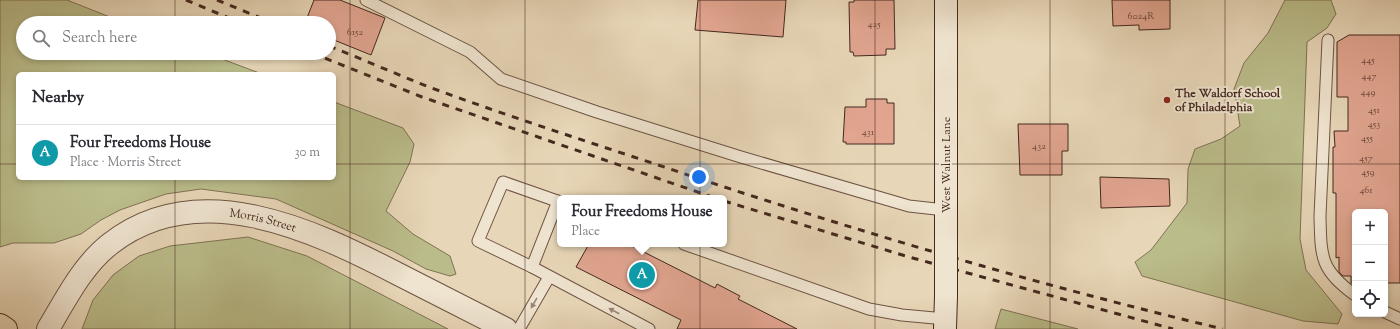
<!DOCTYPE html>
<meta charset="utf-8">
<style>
:root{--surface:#fff;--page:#f7f7f7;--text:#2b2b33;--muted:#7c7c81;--line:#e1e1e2;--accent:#7c3aed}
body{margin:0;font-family:"Sorts Mill Goudy",serif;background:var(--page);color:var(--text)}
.controls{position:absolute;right:12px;bottom:12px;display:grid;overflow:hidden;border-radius:6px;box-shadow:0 2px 6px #0003}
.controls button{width:36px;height:36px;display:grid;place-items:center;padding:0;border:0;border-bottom:1px solid var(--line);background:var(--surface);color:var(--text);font:20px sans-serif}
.you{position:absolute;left:699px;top:177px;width:14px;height:14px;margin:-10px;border:3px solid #fff;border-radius:50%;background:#1a73e8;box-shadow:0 0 0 6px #1a73e833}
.badge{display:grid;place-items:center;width:26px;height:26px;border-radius:50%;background:var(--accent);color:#fff;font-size:13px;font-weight:700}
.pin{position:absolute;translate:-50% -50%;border:2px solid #fff;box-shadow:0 1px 4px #0006}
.popup{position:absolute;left:557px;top:195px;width:170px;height:52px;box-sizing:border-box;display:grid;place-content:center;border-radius:6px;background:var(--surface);filter:drop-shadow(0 1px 3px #0005);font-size:13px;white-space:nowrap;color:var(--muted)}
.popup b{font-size:15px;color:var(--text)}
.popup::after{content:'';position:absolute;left:50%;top:100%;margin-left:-8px;border:8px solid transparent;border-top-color:var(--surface)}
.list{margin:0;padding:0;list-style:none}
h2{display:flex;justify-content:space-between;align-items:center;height:52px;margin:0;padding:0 16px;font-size:17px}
h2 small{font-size:13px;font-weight:400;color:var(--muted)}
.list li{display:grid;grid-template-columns:26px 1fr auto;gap:12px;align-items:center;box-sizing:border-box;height:56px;padding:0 16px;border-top:1px solid var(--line)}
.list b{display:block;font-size:15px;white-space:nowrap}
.list p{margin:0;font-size:13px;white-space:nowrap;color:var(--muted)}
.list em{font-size:13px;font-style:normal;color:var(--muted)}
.icon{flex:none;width:22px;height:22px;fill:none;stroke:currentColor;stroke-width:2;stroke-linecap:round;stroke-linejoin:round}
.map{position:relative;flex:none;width:1400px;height:329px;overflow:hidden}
.search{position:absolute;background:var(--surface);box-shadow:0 2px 6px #0003;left:16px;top:16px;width:320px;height:44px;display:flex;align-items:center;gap:10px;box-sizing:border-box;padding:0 14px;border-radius:22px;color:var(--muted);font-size:15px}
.panel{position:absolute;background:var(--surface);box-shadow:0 2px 6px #0003;left:16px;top:72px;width:320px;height:108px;border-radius:6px}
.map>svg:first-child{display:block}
.green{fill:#babc8a;stroke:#807254}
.building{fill:#e1a590;stroke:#45281e}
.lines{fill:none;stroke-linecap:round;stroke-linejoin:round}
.lane-casing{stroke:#6e5444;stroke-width:13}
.street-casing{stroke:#6e5444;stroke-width:24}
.secondary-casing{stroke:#45281e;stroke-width:24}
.primary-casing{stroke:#45281e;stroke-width:24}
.lane{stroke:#efe4d0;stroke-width:11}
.street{stroke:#efe4d0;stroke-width:22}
.secondary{stroke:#efe4d0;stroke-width:22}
.primary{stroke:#e7d6b7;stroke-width:22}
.rail{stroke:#45281e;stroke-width:3;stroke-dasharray:7 7;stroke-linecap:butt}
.secondary-bridge-casing{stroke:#45281e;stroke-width:24;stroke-linecap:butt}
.secondary-bridge{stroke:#efe4d0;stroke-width:22}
.oneway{fill:#9a8677}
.grid{fill:none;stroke:#45281e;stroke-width:1;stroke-opacity:0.55}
.poi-dot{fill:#8f2418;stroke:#efe4d0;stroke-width:1.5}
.labels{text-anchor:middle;stroke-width:4;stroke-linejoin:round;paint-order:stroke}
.number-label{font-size:10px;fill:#6c473a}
.poi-label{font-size:12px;font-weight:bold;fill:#45281e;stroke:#efe4d0;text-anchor:start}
.street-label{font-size:12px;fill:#45281e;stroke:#efe4d0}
</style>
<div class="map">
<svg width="1400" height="329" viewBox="0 0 1400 329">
<rect width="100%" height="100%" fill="#e7d6b7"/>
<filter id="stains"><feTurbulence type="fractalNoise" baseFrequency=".005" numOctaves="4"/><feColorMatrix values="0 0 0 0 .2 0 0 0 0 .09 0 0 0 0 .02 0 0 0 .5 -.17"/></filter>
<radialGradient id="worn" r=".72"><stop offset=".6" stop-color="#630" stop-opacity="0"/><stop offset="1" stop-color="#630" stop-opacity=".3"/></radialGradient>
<!-- green -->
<g class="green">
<path d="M0,0H67L125,23H23V53H206L262,74H18V178H334V102L403,128L414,144L410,162L386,211L413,234L450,256L456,274L450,276L426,269L393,251L276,199L201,189L166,194L120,210L101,220L81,234L54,243H13L0,247Z"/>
<path d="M1285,0H1331L1336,14L1327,28L1307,42L1300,239L1306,270L1342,314L1338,324L1303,321L1142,276L1135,262L1151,250L1187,203L1188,169L1195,149L1221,139L1240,126L1234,89L1244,63L1268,33Z"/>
<path d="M248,237L307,256L448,329H82L93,300L113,275L139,256L170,246Z"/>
<path d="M1001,309L1078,329H995Z"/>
</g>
<!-- building -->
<g class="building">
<path d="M314,0H340L385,18L371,55L329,38V23H305Z"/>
<path d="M698,0H786L783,37L695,30Z"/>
<path d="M854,0H894L895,49H886V55L854,56L853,52H850L849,2H854Z"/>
<path d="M1112,0H1170V29L1139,30V25L1113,26Z"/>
<path d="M1349,35H1400V283H1385V212H1355V283H1351V276H1343L1339,272V257L1336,258V193H1333V147H1335L1334,131H1348V97H1337V42Z"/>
<path d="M866,99H887V103H894V144H846V142H843L845,107H866Z"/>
<path d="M1018,124H1068V151H1062V175H1020Z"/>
<path d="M1100,177L1169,179L1170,206L1101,208Z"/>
<path d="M589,244H628L715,288L717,284L740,296L738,299L797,329H677L681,320L576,267Z"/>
</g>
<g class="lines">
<!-- lane casing -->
<g class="lane-casing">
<g id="lane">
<path d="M366,0L470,52L501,79L597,112L741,157L909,206L945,210"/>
<path d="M1328,40L1320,216C1321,257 1320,270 1355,295"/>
<path d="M560,202L503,182L478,241L532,267L649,329"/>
<path d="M684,244L869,309L902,315L945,319"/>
<path d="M532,267L558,201"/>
<path d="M1385,312L1400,319"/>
<path d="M519,329L549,277"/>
</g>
</g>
<!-- street casing -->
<g class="street-casing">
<g id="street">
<path id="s1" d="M48,329C66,299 82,266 110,244C198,175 313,230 398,274C434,292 470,311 506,329"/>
</g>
</g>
<!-- secondary casing -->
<g class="secondary-casing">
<g id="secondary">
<path d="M946,226V0"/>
<path d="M945,329L946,296"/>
</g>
</g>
<!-- primary casing -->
<g class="primary-casing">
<path id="primary" d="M0,325L6,329"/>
</g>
<!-- lane -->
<use href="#lane" class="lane"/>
<!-- street -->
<use href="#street" class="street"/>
<!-- secondary -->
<use href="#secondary" class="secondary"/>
<!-- primary -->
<use href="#primary" class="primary"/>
<!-- rail -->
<g class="rail">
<path d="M186,0L241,23"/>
<path d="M217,0L273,23"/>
<path d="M329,46C362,59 396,74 429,87C518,120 608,148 697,178C870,235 1046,287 1223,329"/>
<path d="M312,53L422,97L715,198"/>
<path d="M724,201L909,257L1173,329"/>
</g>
<!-- secondary-bridge casing -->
<g class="secondary-bridge-casing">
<path id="secondary-bridge" d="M946,226V296"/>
</g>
<!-- secondary-bridge -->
<use href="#secondary-bridge" class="secondary-bridge"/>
</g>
<!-- one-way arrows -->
<defs><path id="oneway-solid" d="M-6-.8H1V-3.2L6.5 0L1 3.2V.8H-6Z"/></defs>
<g class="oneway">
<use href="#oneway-solid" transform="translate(534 303) rotate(120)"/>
<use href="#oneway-solid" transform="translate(614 311) rotate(-152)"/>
</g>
<!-- grid -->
<path class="grid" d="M175,0V23M350,0V329M525,0V329M700,0V329M875,0V329M1050,0V329M1225,0V329M175,53V74M0,164H18M334,164H1400M175,178V329"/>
<!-- markers -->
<circle class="poi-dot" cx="1167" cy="100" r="4"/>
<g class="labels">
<!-- number labels -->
<g class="number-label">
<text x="1141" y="19">6024R</text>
<text x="874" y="27">425</text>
<text x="355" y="35">6152</text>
<text x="1368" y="63">445</text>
<text x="1369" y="79">447</text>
<text x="1368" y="95">449</text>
<text x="1374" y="113">451</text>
<text x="1374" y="127">453</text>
<text x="868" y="135">431</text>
<text x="1367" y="141">455</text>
<text x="1039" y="149">432</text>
<text x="1366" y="161">457</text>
<text x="1368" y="175">459</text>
<text x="1366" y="193">461</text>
</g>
<!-- poi labels -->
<g class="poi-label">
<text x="1175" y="97">The Waldorf School<tspan x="1175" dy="14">of Philadelphia</tspan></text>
</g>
<!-- street labels -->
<g class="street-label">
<text transform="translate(946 165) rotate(-90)" y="4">West Walnut Lane</text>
<text dy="4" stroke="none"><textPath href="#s1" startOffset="267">Morris Street</textPath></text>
</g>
</g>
<rect width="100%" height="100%" filter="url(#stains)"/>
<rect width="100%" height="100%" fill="url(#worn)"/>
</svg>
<div class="controls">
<button>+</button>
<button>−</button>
<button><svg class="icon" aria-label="locate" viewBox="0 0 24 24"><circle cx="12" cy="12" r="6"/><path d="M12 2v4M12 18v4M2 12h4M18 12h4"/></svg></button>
</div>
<div class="you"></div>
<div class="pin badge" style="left:642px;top:275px;background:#0f9aa8">A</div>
<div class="popup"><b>Four Freedoms House</b>Place</div>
<div class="search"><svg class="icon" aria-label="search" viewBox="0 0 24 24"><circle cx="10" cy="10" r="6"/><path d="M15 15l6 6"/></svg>Search here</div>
<section class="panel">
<h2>Nearby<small></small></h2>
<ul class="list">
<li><span class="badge" style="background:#0f9aa8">A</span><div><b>Four Freedoms House</b><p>Place · Morris Street</p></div><em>30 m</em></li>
</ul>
</section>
</div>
